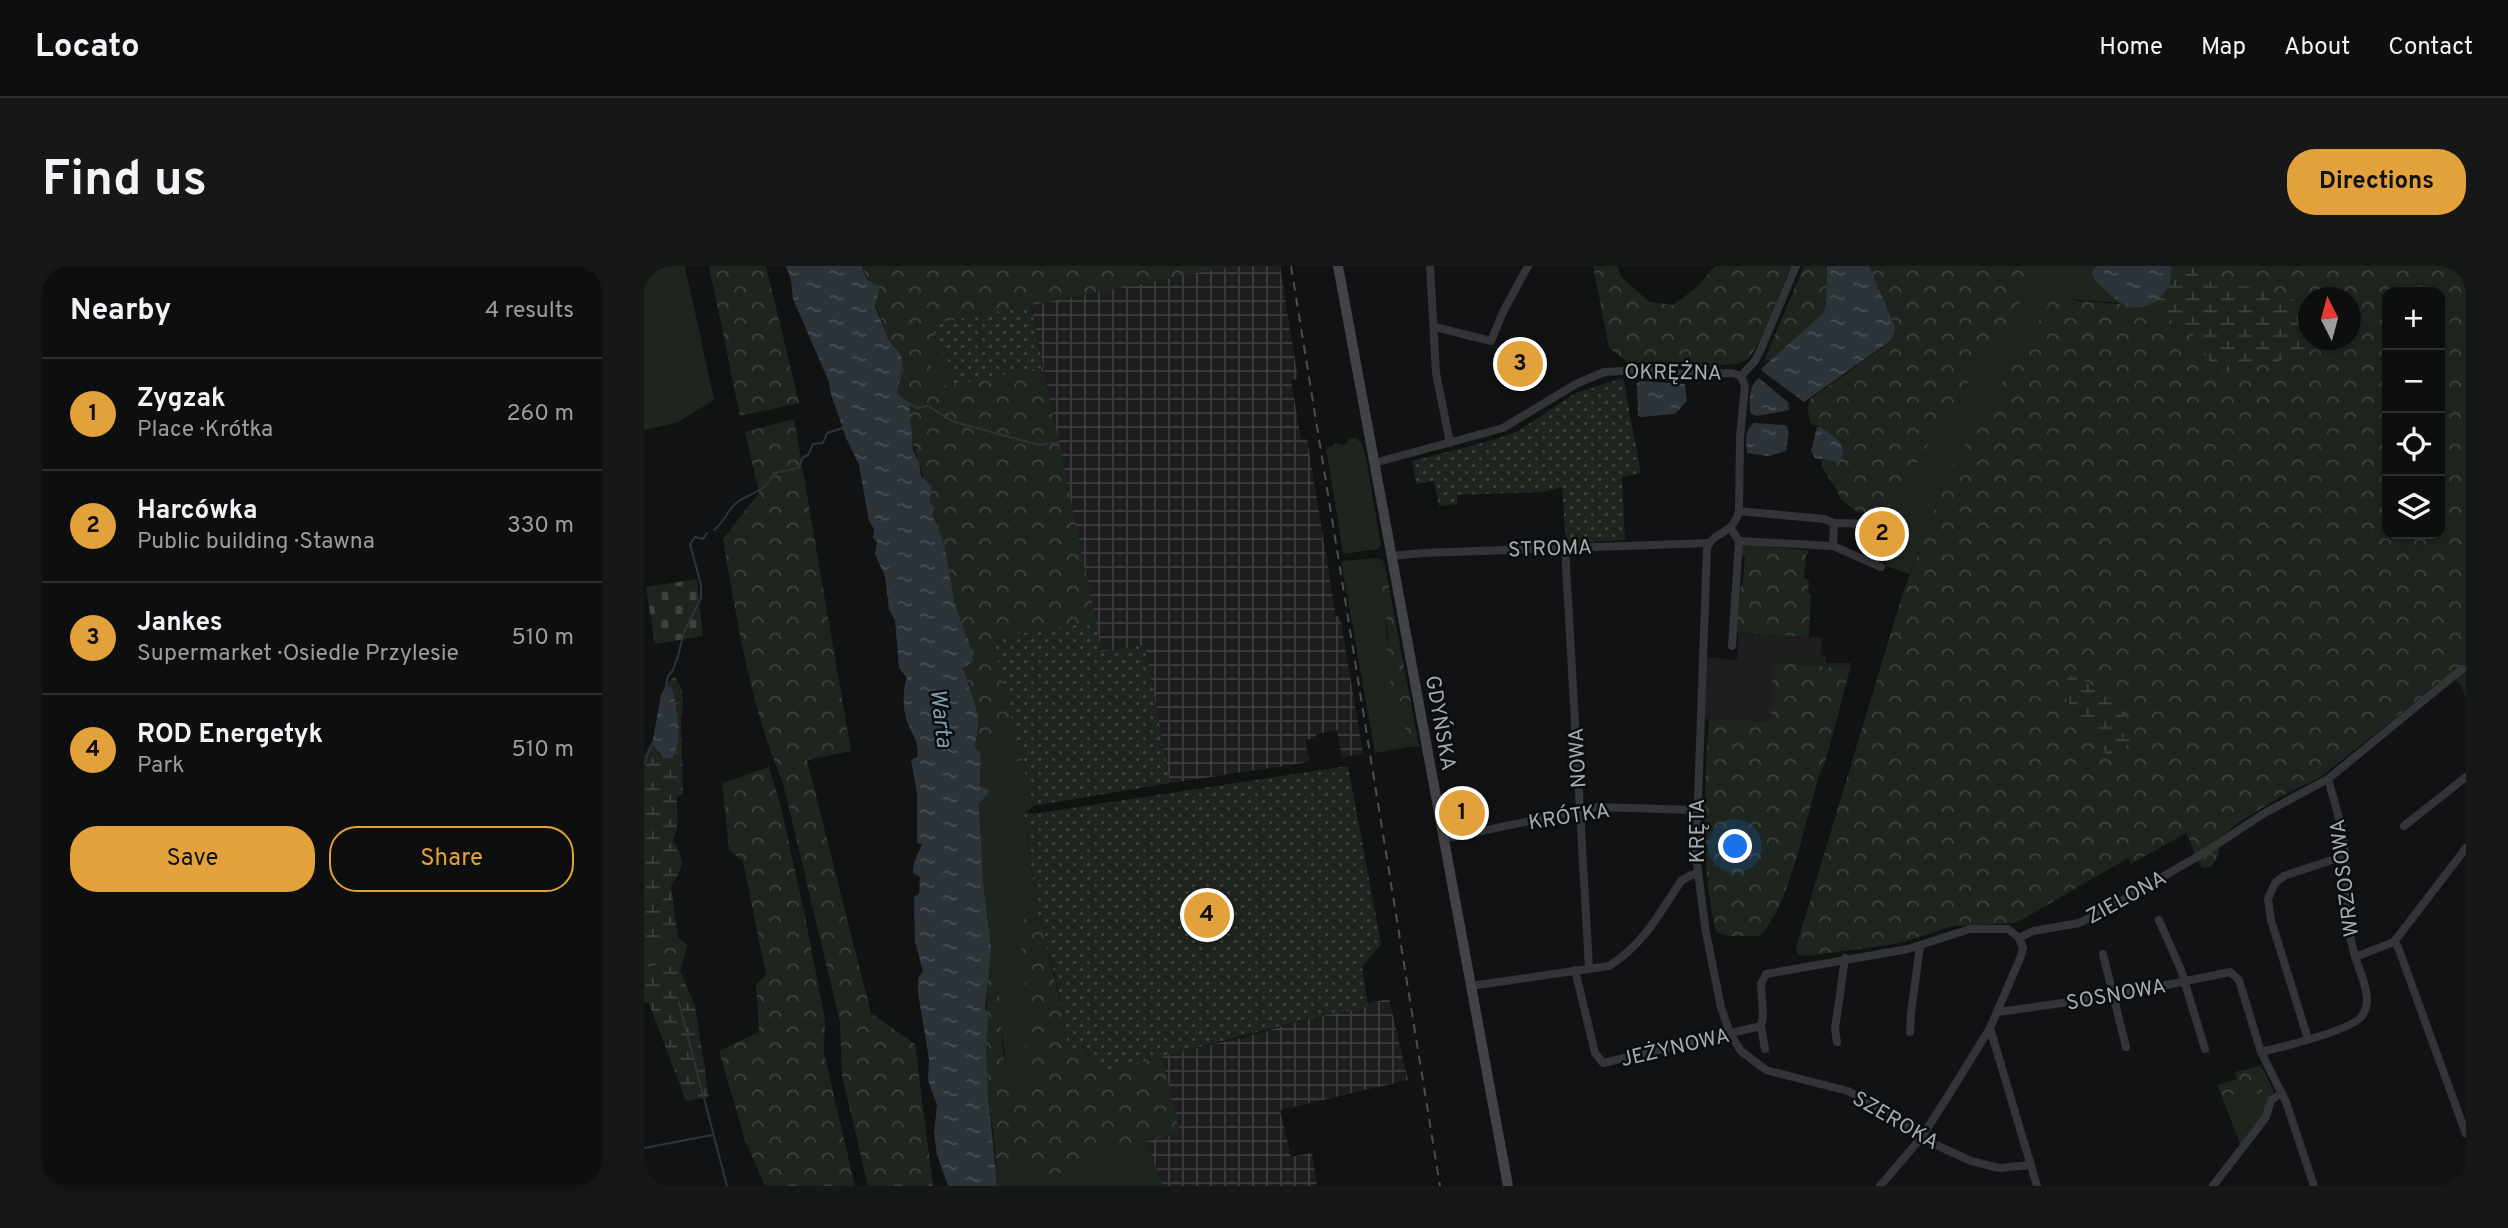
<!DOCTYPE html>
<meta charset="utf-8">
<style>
:root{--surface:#0d0e0e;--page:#161717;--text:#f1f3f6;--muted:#9a9c9e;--line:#2d2e2e;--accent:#e2a13b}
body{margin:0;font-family:Overpass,sans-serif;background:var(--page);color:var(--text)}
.controls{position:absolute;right:21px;top:21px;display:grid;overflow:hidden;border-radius:14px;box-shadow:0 4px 10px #0003}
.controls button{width:63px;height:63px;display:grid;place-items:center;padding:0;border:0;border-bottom:2px solid var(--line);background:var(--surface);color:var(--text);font:35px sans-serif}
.compass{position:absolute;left:1654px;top:21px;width:63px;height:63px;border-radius:50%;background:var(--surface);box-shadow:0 4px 10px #0003;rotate:354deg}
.you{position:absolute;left:1092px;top:581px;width:24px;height:24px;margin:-18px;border:5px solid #fff;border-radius:50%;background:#1a73e8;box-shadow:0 0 0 10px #1a73e833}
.badge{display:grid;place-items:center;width:46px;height:46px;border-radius:50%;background:var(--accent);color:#111;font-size:23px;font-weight:700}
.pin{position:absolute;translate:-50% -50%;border:4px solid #fff;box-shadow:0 2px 7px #0006}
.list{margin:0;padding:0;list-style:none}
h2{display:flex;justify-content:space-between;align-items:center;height:91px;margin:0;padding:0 28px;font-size:30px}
h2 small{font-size:23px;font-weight:400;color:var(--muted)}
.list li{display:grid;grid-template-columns:46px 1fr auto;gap:21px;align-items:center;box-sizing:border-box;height:112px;padding:0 28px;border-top:2px solid var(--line)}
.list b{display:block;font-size:26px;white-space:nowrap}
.list p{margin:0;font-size:23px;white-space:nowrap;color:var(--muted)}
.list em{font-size:23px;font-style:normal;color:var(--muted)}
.actions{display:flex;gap:14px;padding:21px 28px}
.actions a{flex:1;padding:16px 0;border:2px solid var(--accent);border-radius:28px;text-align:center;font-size:24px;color:var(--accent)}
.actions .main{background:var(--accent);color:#111}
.icon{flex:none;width:38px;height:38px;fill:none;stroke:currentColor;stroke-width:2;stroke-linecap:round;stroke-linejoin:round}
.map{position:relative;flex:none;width:1822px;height:920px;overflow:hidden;border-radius:28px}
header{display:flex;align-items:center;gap:42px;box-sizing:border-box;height:98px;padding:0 35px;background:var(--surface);border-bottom:2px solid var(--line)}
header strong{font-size:33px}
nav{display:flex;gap:38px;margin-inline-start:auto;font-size:24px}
.intro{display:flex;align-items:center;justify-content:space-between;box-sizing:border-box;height:168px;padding:0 42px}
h1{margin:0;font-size:49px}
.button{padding:18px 32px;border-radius:28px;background:var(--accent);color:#111;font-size:24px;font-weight:700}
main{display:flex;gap:42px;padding:0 42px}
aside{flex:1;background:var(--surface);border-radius:28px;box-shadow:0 4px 10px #0003}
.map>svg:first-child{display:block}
.built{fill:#1e1e20}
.industrial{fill:url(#industrial-grid)}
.grass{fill:#1e251f}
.forest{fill:url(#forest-crowns);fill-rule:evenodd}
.wetland{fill:url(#wetland-marsh)}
.cemetery{fill:url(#cemetery-stones)}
.garden{fill:url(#garden-dots)}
.water{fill:url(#water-ripples)}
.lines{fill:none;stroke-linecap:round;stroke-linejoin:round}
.stream{stroke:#2c343a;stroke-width:2}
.minor{stroke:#333437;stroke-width:8}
.secondary{stroke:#414347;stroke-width:10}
.rail{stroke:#4c4e52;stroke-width:2;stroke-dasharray:9 7;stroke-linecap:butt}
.labels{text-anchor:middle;stroke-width:5;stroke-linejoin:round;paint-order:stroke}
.street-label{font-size:21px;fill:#a4a9b2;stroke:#0c0d0e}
.water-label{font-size:23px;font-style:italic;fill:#7d98ab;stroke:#0c0d0e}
</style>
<header>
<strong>Locato</strong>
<nav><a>Home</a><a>Map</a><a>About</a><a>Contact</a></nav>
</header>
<div class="intro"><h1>Find us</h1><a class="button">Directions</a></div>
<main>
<aside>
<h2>Nearby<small>4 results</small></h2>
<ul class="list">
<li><span class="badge">1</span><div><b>Zygzak</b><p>Place · Krótka</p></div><em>260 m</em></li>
<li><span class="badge">2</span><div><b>Harcówka</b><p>Public building · Stawna</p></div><em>330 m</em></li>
<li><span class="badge">3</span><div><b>Jankes</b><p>Supermarket · Osiedle Przylesie</p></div><em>510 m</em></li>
<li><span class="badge">4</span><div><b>ROD Energetyk</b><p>Park</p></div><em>510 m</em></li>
</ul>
<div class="actions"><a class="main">Save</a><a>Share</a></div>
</aside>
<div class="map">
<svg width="1822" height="920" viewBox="0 0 1822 920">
<defs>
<pattern id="industrial-grid" width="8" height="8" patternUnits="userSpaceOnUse" patternTransform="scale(1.75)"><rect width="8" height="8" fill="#1e1e20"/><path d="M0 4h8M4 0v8" fill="none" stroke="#3c3c3e"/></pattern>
<pattern id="forest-crowns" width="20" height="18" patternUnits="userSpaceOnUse" patternTransform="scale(1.75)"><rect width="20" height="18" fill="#1e251f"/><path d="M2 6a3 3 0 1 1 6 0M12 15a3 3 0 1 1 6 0" fill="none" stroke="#3c423d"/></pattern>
<pattern id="wetland-marsh" width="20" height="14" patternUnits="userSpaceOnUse" patternTransform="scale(1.75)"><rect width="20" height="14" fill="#1e251f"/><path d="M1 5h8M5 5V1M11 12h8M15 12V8" fill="none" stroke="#3c423d"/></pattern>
<pattern id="cemetery-stones" width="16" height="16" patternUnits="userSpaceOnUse" patternTransform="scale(1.75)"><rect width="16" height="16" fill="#1e251f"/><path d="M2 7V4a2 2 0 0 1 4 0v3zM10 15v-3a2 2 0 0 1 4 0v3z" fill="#3c423d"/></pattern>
<pattern id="garden-dots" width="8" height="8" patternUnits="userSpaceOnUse" patternTransform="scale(1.75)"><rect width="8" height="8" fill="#1e251f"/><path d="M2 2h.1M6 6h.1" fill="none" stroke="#3c423d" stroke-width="1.8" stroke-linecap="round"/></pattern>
<pattern id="water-ripples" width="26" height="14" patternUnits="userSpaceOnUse" patternTransform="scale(1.75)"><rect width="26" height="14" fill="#2c343a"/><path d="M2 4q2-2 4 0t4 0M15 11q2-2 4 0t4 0" fill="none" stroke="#484f54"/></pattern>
</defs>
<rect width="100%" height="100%" fill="#111213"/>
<!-- built -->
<path class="built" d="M1094,366L1178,372L1177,389L1182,390V397H1208L1206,403L1130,396L1127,456L1058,453L1061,391L1093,394Z"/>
<!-- industrial -->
<g class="industrial">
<path d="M589,0H636L654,113L647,114L657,173H663L692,350H696L719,488L698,491L693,464L673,468L670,472L661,474L665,494L659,497L526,517L501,379L457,386L387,39Z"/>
<path d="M745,733L764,814L636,844L647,891L668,887L673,920H519L502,875L536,867L518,790L601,771L664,753L724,740V737Z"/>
</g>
<!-- grass -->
<g class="grass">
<path d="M0,0H41L70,134L32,157L0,164Z"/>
<path d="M1400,0H1452L1447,8L1479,38C1460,34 1440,38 1422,30L1304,207L1266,308L1242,300L1247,267L1241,240L1256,222Z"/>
<path d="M302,85L309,119L298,120L287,101L289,90Z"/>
<path d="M706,172H713L714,175H717L722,191L737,280L734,283L699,288L682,181L688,180L691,177L700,179Z"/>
<path d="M733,292L740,295L738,300L746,417L755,431L765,481L731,487L697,295Z"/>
<path d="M354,466C367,477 371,488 376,504L381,507L389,540L380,549L393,642L381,649L378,666V694L385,754L379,791L386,822L382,827L375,828L368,822L362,804L354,725L344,697L347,682L339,614L335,538L345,524L336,521L337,487L349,467Z"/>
<path d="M1617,799L1630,825L1620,850L1597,880L1577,829L1620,828L1612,801Z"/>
<path d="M502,875L519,920H353L351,891L392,909L437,899L459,885Z"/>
</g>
<!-- forest -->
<g class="forest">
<path d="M65,0H122L155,137L96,150Z"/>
<path d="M218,0H589L289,58L295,87L289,90L287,101L298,120L399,101L452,355L356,371L350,381L381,507L376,504C371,488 367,477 354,466L349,467L337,487L329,482C337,456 335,448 326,424C323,415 324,411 318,403L326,379L311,339L300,277L288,249L275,196L253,127L259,102L257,89L244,73Z"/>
<path d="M949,0H973L978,12L1006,36L1029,39L1053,21L1071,0H1147L1116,76L1104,93L1093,98L1051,101L983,96L965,82Z"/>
<path d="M1160,0H1183L1182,39L1178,48L1127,94L1120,95Z"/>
<path d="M1225,0H1400L1256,222L1241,240L1226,247L1213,246L1197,233L1193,224L1177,200L1178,194H1184L1177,161L1167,158L1164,145L1165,134L1245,77L1250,61Z"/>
<path d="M1549,0H1822V432L1816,418L1804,410L1674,513L1645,526L1595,556L1577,571L1574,590L1567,601L1559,602C1550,594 1549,578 1542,567L1487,598L1484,592L1372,657L1309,660L1257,677L1164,690L1154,689L1152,681L1258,330L1304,207L1407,34L1422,30L1433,35L1503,40L1513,48L1545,62L1584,106L1615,98H1628L1673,79L1675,74H1706V32H1664V42L1659,38L1563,15L1557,11ZM1743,26H1796V268H1743Z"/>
<path d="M150,153L207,485L163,494L227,747L271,778L289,920H224L198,810L196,756L139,517C106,439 93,356 79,273L115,227L101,166Z"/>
<path d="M1099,279L1162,284L1165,286L1162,289L1160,311L1165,314L1164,327H1167L1165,371L1093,366L1096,322L1099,317L1101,291L1097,290Z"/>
<path d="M740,295L775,480L765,481L755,431L746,417L743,384L744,370L737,311Z"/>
<path d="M1129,396L1206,403L1181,497L1175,509C1162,553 1146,638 1116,670H1085L1072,666C1056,593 1060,527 1065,453L1127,456Z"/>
<path d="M125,501L137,541L160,646L181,754L180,787L211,920H121L101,874L75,785L115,766L112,718L122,709L99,595L85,584L78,517Z"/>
<path d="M393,642L421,755L424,784L437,779L458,806L518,790L536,867L459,885L437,899L417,907L392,909L351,891C349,855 342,820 342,784C342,755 343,726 344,697C347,707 353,718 355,728C360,755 354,812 375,828L382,827L386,821L379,791L385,754L378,694V666L381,649Z"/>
<path d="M34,672L44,679L36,705L22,697L0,702V687Z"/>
<path d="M1612,801L1620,828L1577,829L1573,819L1593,813L1591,806Z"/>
</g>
<!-- wetland -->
<g class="wetland">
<path d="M1527,0H1549L1556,11L1563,15C1597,22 1636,21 1664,42V74H1675L1673,79L1628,98H1615L1584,106L1570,101L1545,62L1513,48L1503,40C1515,34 1529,14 1527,0Z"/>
<path d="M1429,408C1451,419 1496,448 1487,477L1478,482L1470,496L1463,492L1454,467L1441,455L1422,433L1418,417Z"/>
<path d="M30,410C40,421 41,437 37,451L39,528L33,531C32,547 36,559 29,574C41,594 40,601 27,620L34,672L0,687V490L7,477L16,490L31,488L35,468L29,425L27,421L22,420Z"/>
<path d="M22,697L36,705L51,739L65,831L42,835L5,738L0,735V702Z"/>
</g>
<!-- cemetery -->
<path class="cemetery" d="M53,313L59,370L11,378L2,321Z"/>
<!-- garden -->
<g class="garden">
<path d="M387,39L399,101L309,119L302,86L295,87L289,58Z"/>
<path d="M979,112L997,207L978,211L981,274L922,277L918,221L899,226L813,229V238L795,240L790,215L772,218L768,195L853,173L874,165L932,127Z"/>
<path d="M452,355L457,386L501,379L526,517L389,540L350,381L355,371Z"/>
<path d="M704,500L737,678L718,701L724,741L664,753L458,806L438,779L424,785L421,755L410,706L395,655L380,547H395Z"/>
</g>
<!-- water -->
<g class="water">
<path d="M142,0H218L222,13L236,21L231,40L244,73L257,89L259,102L253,127L265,137L269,184L275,196L277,210L288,221L285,236L291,242L288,249L300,277L311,339L326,379L329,395L318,403C324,411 323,415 326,424C335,448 337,456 330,481L337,487L336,521L346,524L335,538L339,614L347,682L341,742L344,749L342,782L344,827L353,920H304L293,889L290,867L293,839L284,814L285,793L274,727V712L279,706L271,676L270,631L275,628L276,611L269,607C269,594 274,589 278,578L273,577V527L267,494L273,491C276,477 269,470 264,458C259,446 258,424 263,412L255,402L251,354L245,343L241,310L231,288L233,276L229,272L230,263L225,255L215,199L202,172L186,125L185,116L149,33L147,14Z"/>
<path d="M1183,0H1225L1251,61L1249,70L1245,76L1160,136L1118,105V102L1178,48L1182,39Z"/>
<path d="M1452,0H1527C1531,26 1506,49 1480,39C1472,35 1451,16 1447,8Z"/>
<path d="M1115,112L1144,136L1145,144L1113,150L1107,148C1104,137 1105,119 1115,112Z"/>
<path d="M996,115L1041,118L1043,135L1031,148L997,151L994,150L993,117Z"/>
<path d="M1110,157L1142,159L1145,166L1142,185L1124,190L1103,187C1102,176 1100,164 1110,157Z"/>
<path d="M1173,161H1176C1189,170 1206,179 1196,196L1171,192L1167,185Z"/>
<path d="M22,420L27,421L29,425C32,445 41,473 28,492L20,493L8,478L17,429Z"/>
</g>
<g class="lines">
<!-- stream -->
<g class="stream">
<path d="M265,137L272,142L284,140L310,156L395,179L416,176"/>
<path d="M70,264C81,255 83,245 91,238C105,227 124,225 130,207L155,202L159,191L164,189L169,178L179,177L183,167L199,162"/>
<path d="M22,420L24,410L29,404L34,390L40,366L57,332V319L46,278L51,271L59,273L63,267"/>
<path d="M0,498L8,478"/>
<path d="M35,737L83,920"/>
<path d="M0,882L68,869"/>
</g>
<!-- minor -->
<g class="minor">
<path d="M786,0L792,107L806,177"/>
<path d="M791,61L847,75L859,46L884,0"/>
<path d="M1097,110L1101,120L1096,171L1095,245C1088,271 1071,263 1063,282L1052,589L1061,661L1077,741L1086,768L1097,785L1122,804L1204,825L1243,846L1277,872L1327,895L1355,902L1387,899"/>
<path d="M1097,110L1111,95L1117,83L1152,0"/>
<path d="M730,197L859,162L932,118L960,106L998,104L1039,108L1088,107L1097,110"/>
<path d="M1095,245L1180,253L1190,257L1237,258"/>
<path d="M1087,263L1095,275L1088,380"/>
<path d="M1095,275L1189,280L1237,301"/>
<path d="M1189,280L1190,257"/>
<path d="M921,282L945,702"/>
<path d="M747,290L778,287L1065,277"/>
<path d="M1760,560L1822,511"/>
<path d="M799,573L953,541L1052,544"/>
<path d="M1515,654L1537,704L1561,783"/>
<path d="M1375,672L1389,665L1435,657L1460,645L1563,585L1619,548L1684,513L1818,403"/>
<path d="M1750,676L1754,681L1822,868"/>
<path d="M1459,688L1482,781"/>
<path d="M1711,691L1750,676L1822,582"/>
<path d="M931,704L951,787L959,797L1117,760"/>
<path d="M827,720L965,700C998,680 1016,647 1037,615L1047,609L1053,608"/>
<path d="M1354,746L1469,730L1586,706L1595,714L1617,786"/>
<path d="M1346,762L1393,920"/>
<path d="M1266,766L1267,747L1276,680"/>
<path d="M1664,773L1627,654L1624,633L1631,617L1640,610L1700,590"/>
<path d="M1193,776L1191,763L1201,692"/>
<path d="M1121,783L1117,760L1119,750L1117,718L1122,708L1264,683L1326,663H1364L1375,672"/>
<path d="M1236,920L1277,872L1304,830L1346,762L1377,690L1379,682L1375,672"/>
<path d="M1569,920L1622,851L1627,834L1638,827"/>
<path d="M1670,920L1642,836L1617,786C1638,781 1707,765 1718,750C1730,733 1717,711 1712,693C1698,652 1705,617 1700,576C1697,555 1690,534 1684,513"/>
<path d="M1819,920L1822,918"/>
</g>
<!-- secondary -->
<path class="secondary" d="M694,0L864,920"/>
<!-- rail -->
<path class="rail" d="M647,0L796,920"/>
</g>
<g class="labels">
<!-- street labels -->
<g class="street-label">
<text transform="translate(1029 106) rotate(1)" y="7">OKRĘŻNA</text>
<text transform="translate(906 282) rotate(-2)" y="7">STROMA</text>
<text transform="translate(797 457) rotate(80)" y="7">GDYŃSKA</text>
<text transform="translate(933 492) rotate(-93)" y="7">NOWA</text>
<text transform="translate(925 550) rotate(-9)" y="7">KRÓTKA</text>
<text transform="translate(1053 565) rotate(-90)" y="7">KRĘTA</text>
<text transform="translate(1700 612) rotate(-97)" y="7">WRZOSOWA</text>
<text transform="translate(1482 631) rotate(-29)" y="7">ZIELONA</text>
<text transform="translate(1472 728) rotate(-10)" y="7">SOSNOWA</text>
<text transform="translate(1031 781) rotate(-13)" y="7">JEŻYNOWA</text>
<text transform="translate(1252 854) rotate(30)" y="7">SZEROKA</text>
</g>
<!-- water labels -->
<g class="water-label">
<text transform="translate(298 452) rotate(83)" y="8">Warta</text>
</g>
</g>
</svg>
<div class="controls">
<button>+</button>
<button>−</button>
<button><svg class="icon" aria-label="locate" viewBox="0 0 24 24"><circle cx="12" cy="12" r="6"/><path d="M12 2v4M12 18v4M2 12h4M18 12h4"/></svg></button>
<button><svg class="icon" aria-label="layers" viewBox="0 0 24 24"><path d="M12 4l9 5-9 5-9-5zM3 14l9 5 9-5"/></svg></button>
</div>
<svg class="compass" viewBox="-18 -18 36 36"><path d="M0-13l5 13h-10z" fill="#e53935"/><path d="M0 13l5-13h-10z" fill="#9a9c9e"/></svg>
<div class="you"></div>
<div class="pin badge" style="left:818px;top:547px">1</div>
<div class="pin badge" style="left:1238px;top:268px">2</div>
<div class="pin badge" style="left:876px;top:98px">3</div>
<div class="pin badge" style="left:563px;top:649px">4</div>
</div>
</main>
